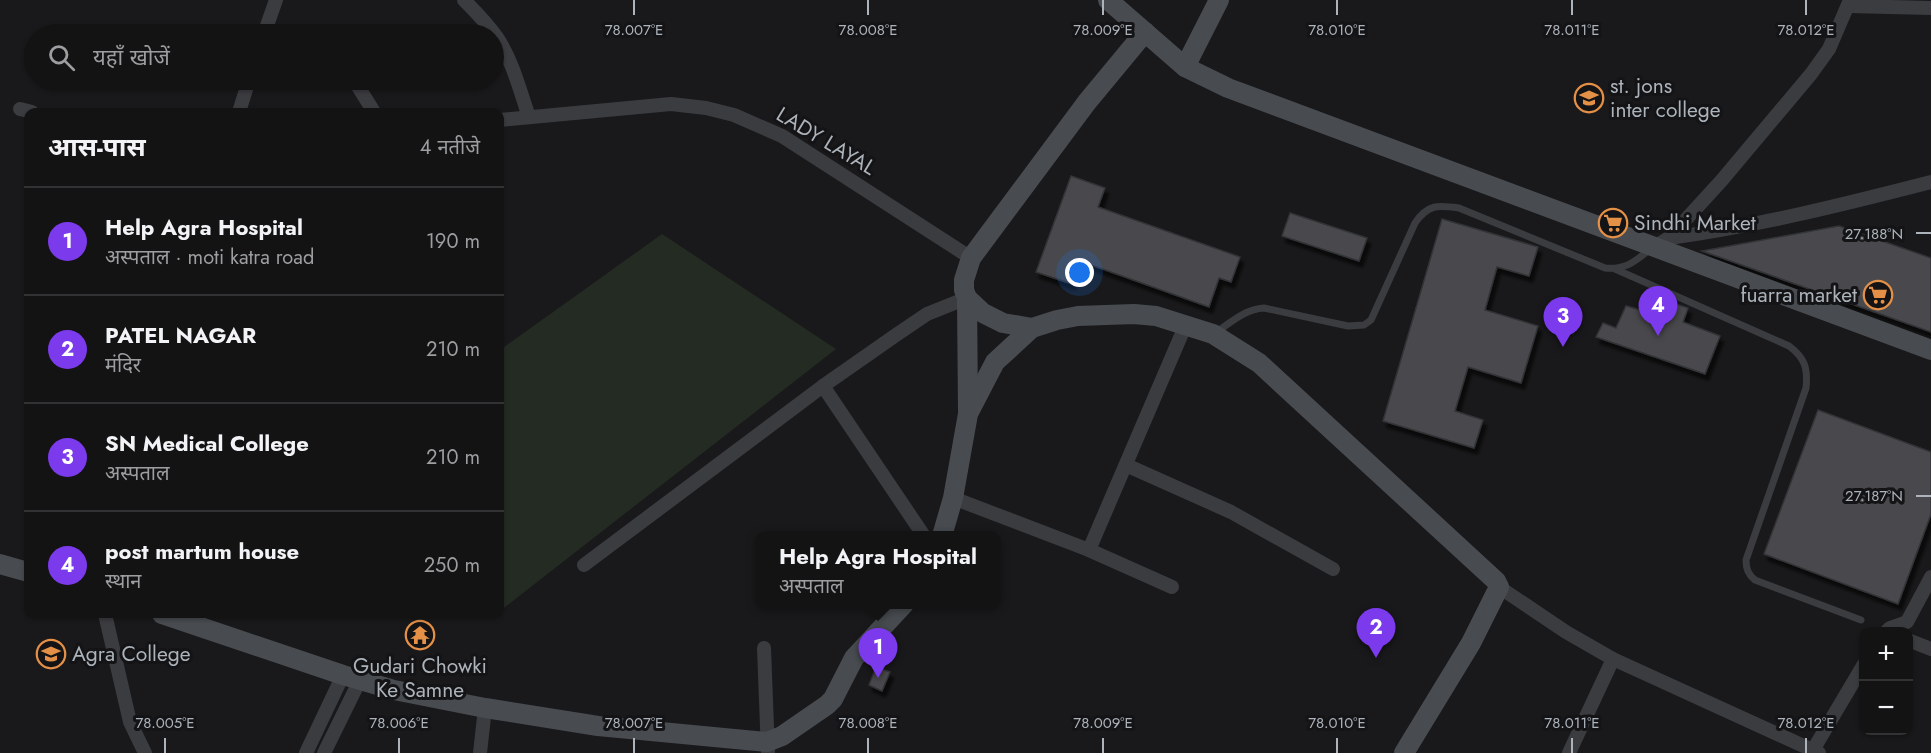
<!DOCTYPE html>
<html lang="hi">
<meta charset="utf-8">
<style>
:root{--surface:#131314;--page:#202022;--text:#f1f3f6;--muted:#9d9ea0;--line:#323234;--accent:#7c3aed}
body{margin:0;font-family:Jost,"Noto Sans Devanagari",sans-serif;background:var(--page);color:var(--text)}
.controls{position:absolute;right:18px;bottom:18px;display:grid;overflow:hidden;border-radius:12px;box-shadow:0 2px 4px #0004}
.controls button{width:54px;height:54px;display:grid;place-items:center;padding:0;border:0;border-bottom:2px solid var(--line);background:var(--surface);color:var(--text);font:30px sans-serif}
.you{position:absolute;left:1080px;top:273px;width:21px;height:21px;margin:-15px;border:4px solid #fff;border-radius:50%;background:#1a73e8;box-shadow:0 0 0 9px #1a73e833}
.badge{display:grid;place-items:center;width:39px;height:39px;border-radius:50%;background:var(--accent);color:#fff;font-size:20px;font-weight:700}
.pin{position:absolute;translate:-50% -50px;filter:drop-shadow(0 2px 3px #0008)}
.pin::after{content:'';position:absolute;top:32px;width:21px;height:18px;background:inherit;clip-path:polygon(0 0,100% 0,50% 100%)}
.popup{position:absolute;left:755px;top:531px;width:246px;height:78px;box-sizing:border-box;display:grid;place-content:center;border-radius:12px;background:var(--surface);filter:drop-shadow(0 2px 4px #0005);font-size:20px;white-space:nowrap;color:var(--muted)}
.popup b{font-size:22px;color:var(--text)}
.popup::after{content:'';position:absolute;left:50%;top:100%;margin-left:-12px;border:12px solid transparent;border-top-color:var(--surface)}
.list{margin:0;padding:0;list-style:none}
h2{display:flex;justify-content:space-between;align-items:center;height:78px;margin:0;padding:0 24px;font-size:26px}
h2 small{font-size:20px;font-weight:400;color:var(--muted)}
.list li{display:grid;grid-template-columns:39px 1fr auto;gap:18px;align-items:center;box-sizing:border-box;height:108px;padding:0 24px;border-top:2px solid var(--line)}
.list b{display:block;font-size:22px;white-space:nowrap}
.list p{margin:0;font-size:20px;white-space:nowrap;color:var(--muted)}
.list em{font-size:20px;font-style:normal;color:var(--muted)}
.icon{flex:none;width:33px;height:33px;fill:none;stroke:currentColor;stroke-width:2;stroke-linecap:round;stroke-linejoin:round}
.map{position:relative;flex:none;width:1931px;height:753px;overflow:hidden}
.search{position:absolute;background:var(--surface);box-shadow:0 2px 4px #0004;left:24px;top:24px;width:480px;height:66px;display:flex;align-items:center;gap:15px;box-sizing:border-box;padding:0 21px;border-radius:33px;color:var(--muted);font-size:22px}
.panel{position:absolute;background:var(--surface);box-shadow:0 2px 4px #0004;left:24px;top:108px;width:480px;height:510px;border-radius:12px}
.map>svg:first-child{display:block}
.green{fill:#242b23}
.building{fill:#484a4e;stroke:#333437;stroke-width:1.5;filter:url(#shadow)}
.lines{fill:none;stroke-linecap:round;stroke-linejoin:round}
.lane{stroke:#3a3c40;stroke-width:7}
.street{stroke:#3a3c40;stroke-width:14}
.secondary{stroke:#484c50;stroke-width:20}
.ticks{fill:none;stroke:#acb3ba;stroke-width:2}
.labels{text-anchor:middle;stroke-width:6;stroke-linejoin:round;paint-order:stroke}
.poi-label{font-size:21px;fill:#acb3ba;stroke:#141416;text-anchor:start}
.street-label{font-size:21px;fill:#acb3ba;stroke:#141416}
.ticks-label{font-size:15px;text-anchor:middle;fill:#acb3ba;stroke:#141416;stroke-width:6;stroke-linejoin:round;paint-order:stroke}
</style>
<div class="map">
<svg width="1931" height="753" viewBox="0 0 1931 753">
<defs>
<filter id="shadow"><feDropShadow dx="3.5" dy="6" stdDeviation="1.5" flood-color="#0009"/></filter>
</defs>
<rect width="100%" height="100%" fill="#19191b"/>
<!-- green -->
<path class="green" d="M662,234L836,349L500,611V350Z"/>
<!-- building -->
<g class="building">
<path d="M1071,176L1105,188L1098,207L1240,257L1231,282L1219,278L1209,307L1080,261L1072,284L1036,272Z"/>
<path d="M1290,213L1367,238L1359,261L1282,236Z"/>
<path d="M1442,219L1538,247L1529,276L1497,267L1485,310L1538,326L1521,383L1468,367L1455,411L1483,420L1474,448L1383,421Z"/>
<path d="M1839,226L1931,258V332L1702,251Z"/>
<path d="M1664,300L1688,308L1683,322L1720,336L1705,374L1596,337L1603,323L1616,328L1626,306L1659,315Z"/>
<path d="M1818,410L1931,452V514L1898,604L1764,554Z"/>
<path d="M876,667L890,672L882,691L869,685Z"/>
</g>
<g class="lines">
<!-- lane -->
<g class="lane">
<path d="M1615,269L1789,346C1805,358 1808,368 1806,388L1746,560C1746,569 1748,574 1755,580L1861,620"/>
<path d="M1215,333C1230,323 1245,309 1264,308L1348,326L1364,325L1371,320L1415,223C1428,204 1438,205 1459,208L1605,268C1627,270 1635,261 1652,248"/>
</g>
<!-- street -->
<g class="street">
<path d="M464,0C476,12 488,24 498,39C513,62 520,91 529,117"/>
<path d="M1848,6L1931,8"/>
<path d="M264,34L276,0"/>
<path d="M354,80L374,112"/>
<path d="M20,109L32,112"/>
<path d="M239,112L249,80"/>
<path d="M500,120L671,104L706,108L734,115L782,136L971,258"/>
<path d="M1669,238C1758,226 1845,204 1931,182"/>
<path d="M1654,247L1669,238L1722,180L1811,74L1829,49L1850,0"/>
<path d="M823,386L924,536"/>
<path d="M1126,465L1231,512L1333,569"/>
<path d="M953,498L1089,550L1172,587"/>
<path d="M1089,550L1186,324"/>
<path d="M584,565L823,386L896,335L927,314L967,298"/>
<path d="M1499,587L1566,632L1613,659L1819,753"/>
<path d="M105,614L130,722L145,753"/>
<path d="M1886,632L1890,628L1907,622L1931,577"/>
<path d="M1908,640L1931,649"/>
<path d="M764,648L768,753"/>
<path d="M1813,750L1864,664"/>
<path d="M306,753L343,675"/>
<path d="M324,753L360,680"/>
<path d="M480,753L485,708"/>
<path d="M1569,753L1613,659"/>
</g>
<!-- secondary -->
<g class="secondary">
<path d="M1108,0L1185,67L1228,88L1931,350"/>
<path d="M1145,32L1087,102L971,258L964,280V290L967,298L983,313L1003,323L1032,328L1057,320L1078,316L1134,314L1156,316L1213,334L1259,363L1496,581L1499,587L1471,643L1404,753"/>
<path d="M1185,67L1219,0"/>
<path d="M967,298L968,411"/>
<path d="M942,536L953,498L968,414L995,362L1032,328"/>
<path d="M0,564L28,572"/>
<path d="M162,614L343,675L394,690L485,708L598,726L767,742L782,736L827,705L833,699L854,658L904,604"/>
</g>
</g>
<!-- ticks -->
<path class="ticks" d="M634,0V15M868,0V15M1103,0V15M1337,0V15M1572,0V15M1806,0V15M1916,233H1931M1916,496H1931M165,738V753M399,738V753M634,738V753M868,738V753M1103,738V753M1337,738V753M1572,738V753M1806,738V753"/>
<!-- icons -->
<defs>
<g id="university-ring" transform="scale(1.5)"><circle r="9.5" fill="#141416" stroke="#e59047" stroke-width="1.5"/><path d="M0-5L7-2L0 1L-7-2ZM-4 1L0 2.5L4 1V4Q0 6-4 4Z" fill="#e59047"/></g>
<g id="supermarket-ring" transform="scale(1.5)"><circle r="9.5" fill="#141416" stroke="#e59047" stroke-width="1.5"/><path d="M-6-5.5h2.5l.6 2H6L4.5 2H-2.5L-4.4-4H-6ZM-1.5 3.2a1.3 1.3 0 1 0 .1 0ZM3 3.2a1.3 1.3 0 1 0 .1 0Z" fill="#e59047"/></g>
<g id="temple-ring" transform="scale(1.5)"><circle r="9.5" fill="#141416" stroke="#e59047" stroke-width="1.5"/><path d="M0-6L5-2H3V0L6.5 2.5H4V6H1.5V3h-3V6H-4V2.5H-6.5L-3 0V-2H-5Z" fill="#e59047"/></g>
</defs>
<g fill-rule="evenodd">
<use href="#university-ring" x="1589" y="98"/>
<use href="#supermarket-ring" x="1613" y="223"/>
<use href="#supermarket-ring" x="1878" y="295"/>
<use href="#temple-ring" x="420" y="635"/>
<use href="#university-ring" x="51" y="654"/>
</g>
<g class="labels">
<!-- poi labels -->
<g class="poi-label">
<text x="1610" y="93">st. jons<tspan x="1610" dy="24">inter college</tspan></text>
<text x="1634" y="230">Sindhi Market</text>
<text x="1857" y="302" text-anchor="end">fuarra market</text>
<text x="72" y="661">Agra College</text>
<text x="420" y="673" text-anchor="middle">Gudari Chowki<tspan x="420" dy="24">Ke Samne</tspan></text>
</g>
<!-- street labels -->
<g class="street-label">
<text transform="translate(826 141) rotate(31)" y="7">LADY LAYAL</text>
</g>
</g>
<g class="ticks-label">
<text x="634" y="35">78.007°E</text>
<text x="868" y="35">78.008°E</text>
<text x="1103" y="35">78.009°E</text>
<text x="1337" y="35">78.010°E</text>
<text x="1572" y="35">78.011°E</text>
<text x="1806" y="35">78.012°E</text>
<text x="1874" y="239">27.188°N</text>
<text x="1874" y="501">27.187°N</text>
<text x="165" y="728">78.005°E</text>
<text x="399" y="728">78.006°E</text>
<text x="634" y="728">78.007°E</text>
<text x="868" y="728">78.008°E</text>
<text x="1103" y="728">78.009°E</text>
<text x="1337" y="728">78.010°E</text>
<text x="1572" y="728">78.011°E</text>
<text x="1806" y="728">78.012°E</text>
</g>
</svg>
<div class="controls">
<button>+</button>
<button>−</button>
</div>
<div class="you"></div>
<div class="pin badge" style="left:878px;top:678px">1</div>
<div class="popup"><b>Help Agra Hospital</b>अस्पताल</div>
<div class="pin badge" style="left:1376px;top:658px">2</div>
<div class="pin badge" style="left:1563px;top:347px">3</div>
<div class="pin badge" style="left:1658px;top:336px">4</div>
<div class="search"><svg class="icon" aria-label="search" viewBox="0 0 24 24"><circle cx="10" cy="10" r="6"/><path d="M15 15l6 6"/></svg>यहाँ खोजें</div>
<section class="panel">
<h2>आस-पास<small>4 नतीजे</small></h2>
<ul class="list">
<li><span class="badge">1</span><div><b>Help Agra Hospital</b><p>अस्पताल · moti katra road</p></div><em>190 m</em></li>
<li><span class="badge">2</span><div><b>PATEL NAGAR</b><p>मंदिर</p></div><em>210 m</em></li>
<li><span class="badge">3</span><div><b>SN Medical College</b><p>अस्पताल</p></div><em>210 m</em></li>
<li><span class="badge">4</span><div><b>post martum house</b><p>स्थान</p></div><em>250 m</em></li>
</ul>
</section>
</div>
